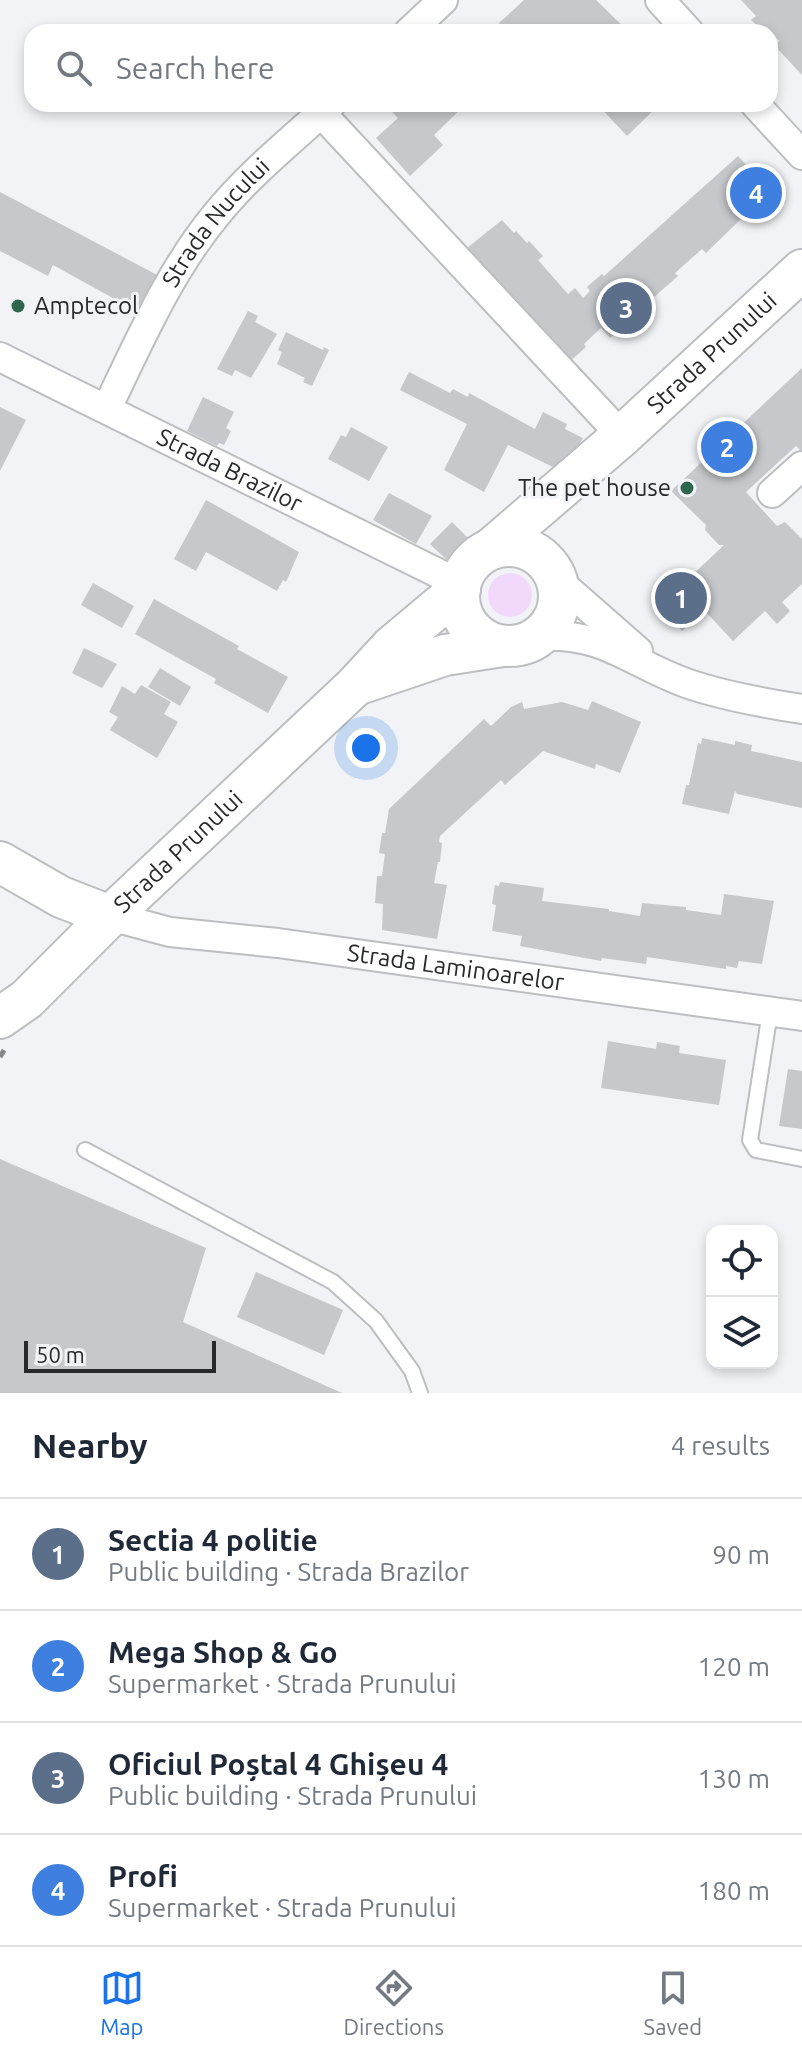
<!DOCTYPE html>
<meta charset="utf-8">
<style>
:root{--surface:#fff;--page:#f2f2f3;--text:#1f2937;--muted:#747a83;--line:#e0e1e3;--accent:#1a73e8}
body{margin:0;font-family:Ubuntu,sans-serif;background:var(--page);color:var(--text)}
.controls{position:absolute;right:24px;bottom:24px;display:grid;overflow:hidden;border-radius:16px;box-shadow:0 4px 12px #0003}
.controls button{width:72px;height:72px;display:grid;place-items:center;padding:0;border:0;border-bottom:2px solid var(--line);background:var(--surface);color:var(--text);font:40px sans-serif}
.scale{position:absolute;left:24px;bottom:20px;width:192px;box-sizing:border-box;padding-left:8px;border:4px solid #28292a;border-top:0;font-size:22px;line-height:28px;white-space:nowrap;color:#28292a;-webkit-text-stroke:6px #f2f3f6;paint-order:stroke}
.you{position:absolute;left:366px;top:748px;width:28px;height:28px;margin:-20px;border:6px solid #fff;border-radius:50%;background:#1a73e8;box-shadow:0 0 0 12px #1a73e833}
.badge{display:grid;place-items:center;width:52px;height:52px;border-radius:50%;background:var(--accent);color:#fff;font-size:26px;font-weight:700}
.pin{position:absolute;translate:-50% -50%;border:4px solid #fff;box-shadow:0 2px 8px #0006}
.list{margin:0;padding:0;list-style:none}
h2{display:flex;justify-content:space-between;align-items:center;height:104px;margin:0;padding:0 32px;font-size:34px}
h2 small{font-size:26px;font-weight:400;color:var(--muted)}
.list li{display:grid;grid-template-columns:52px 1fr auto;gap:24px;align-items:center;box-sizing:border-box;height:112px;padding:0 32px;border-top:2px solid var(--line)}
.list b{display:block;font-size:30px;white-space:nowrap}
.list p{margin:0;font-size:26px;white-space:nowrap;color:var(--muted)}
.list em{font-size:26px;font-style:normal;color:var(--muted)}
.icon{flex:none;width:44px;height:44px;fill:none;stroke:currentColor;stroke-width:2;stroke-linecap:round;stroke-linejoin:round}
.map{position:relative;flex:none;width:802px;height:1393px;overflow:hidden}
.search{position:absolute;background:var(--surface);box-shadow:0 4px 12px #0003;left:24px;right:24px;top:24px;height:88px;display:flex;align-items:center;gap:20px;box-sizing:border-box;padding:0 28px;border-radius:24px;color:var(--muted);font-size:30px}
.sheet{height:552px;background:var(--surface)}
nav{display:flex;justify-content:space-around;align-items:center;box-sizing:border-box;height:112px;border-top:2px solid var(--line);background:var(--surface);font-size:22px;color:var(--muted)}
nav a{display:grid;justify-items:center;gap:4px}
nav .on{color:var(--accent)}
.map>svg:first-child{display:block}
.green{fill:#f2d9fc}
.building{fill:#c6c8cb}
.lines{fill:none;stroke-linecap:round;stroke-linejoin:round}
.lane-casing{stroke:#bdbec1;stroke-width:18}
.street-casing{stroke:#bdbec1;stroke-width:32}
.secondary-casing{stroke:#bdbec1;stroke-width:44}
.path{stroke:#868789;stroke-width:5;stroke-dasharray:8 4;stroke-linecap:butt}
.lane{stroke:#fff;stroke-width:14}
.street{stroke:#fff;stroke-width:28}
.secondary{stroke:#fff;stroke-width:40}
.poi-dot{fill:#2d654d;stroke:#f2f3f6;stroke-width:3}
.labels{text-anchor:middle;stroke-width:6;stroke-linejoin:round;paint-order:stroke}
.street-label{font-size:24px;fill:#28292a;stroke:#f2f3f6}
.poi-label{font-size:24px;fill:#28292a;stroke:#f2f3f6;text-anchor:start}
</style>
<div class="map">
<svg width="802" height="1393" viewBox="0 0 802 1393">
<rect width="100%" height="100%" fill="#f2f3f6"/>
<!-- green -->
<circle class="green" cx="510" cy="595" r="22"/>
<!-- building -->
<g class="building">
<path d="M524,0H596L629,32H494L501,25L499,23Z"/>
<path d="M741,0H802V75L775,46L779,41L767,27L762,30L751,20L756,16Z"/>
<path d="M400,104H466L434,135L443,145L410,176L376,138L398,118L392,112Z"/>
<path d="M597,104H660L627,136Z"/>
<path d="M738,156L770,191L706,253L702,249L675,273L678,276L644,306L642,304L624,319L628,323L610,338L601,328L584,344L586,347L567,364L466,252L467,248L502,220L514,233L516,231L527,243L529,241L543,256L538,260L568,294L575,288L583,298L590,291L587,287L602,274L604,276Z"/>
<path d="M0,192L161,277L140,313L53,265L48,276L0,251Z"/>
<path d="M248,311L258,316L255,322L277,334L251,378L235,370L232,376L217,369Z"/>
<path d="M286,332L323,350L324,347L329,350L312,386L303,382L305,378L277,364L282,352L278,350Z"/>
<path d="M802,368V452L796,446L746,492L777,526L785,522L802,539V584L782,602L790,611L777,624L765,611L733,641L704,610L682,631L652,599L679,574L686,581L724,545H719L705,530L706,525L671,491Z"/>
<path d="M409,372L450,393L453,389L468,397L469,393L535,429L543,412L567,424L565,429L583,438L572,459L559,470L508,445L484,492L444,470L467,424L400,390Z"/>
<path d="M203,397L234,412L226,428L231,431L224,445L219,443L217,446L187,431Z"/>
<path d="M0,407L26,420L0,471Z"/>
<path d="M351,427L388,447L369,481L328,459L341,435L346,437Z"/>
<path d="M389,493L432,516L416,544L373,520Z"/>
<path d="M206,500L299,552L286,582L283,580L277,591L206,552L196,571L174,559Z"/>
<path d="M452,522L473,543L452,565L430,544Z"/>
<path d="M93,583L134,606L122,628L81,605Z"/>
<path d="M154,599L239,646L237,649L288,677L268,713L214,683L216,679L135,634Z"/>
<path d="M84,648L117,664L102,688L72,673Z"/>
<path d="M160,668L191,687L180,706L148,687Z"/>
<path d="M141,685L171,702L164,714L178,722L157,758L110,730L118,717L109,712L122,686L135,694Z"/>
<path d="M592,701L641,722L620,773L596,764L595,769L543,751L505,785L501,780L440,836L439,842L442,843L440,862H438L434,883L447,885L437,939L382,930L383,904L375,903L377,876H382L385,854L379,853L382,833H385L389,809L484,719L491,726L511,707L522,702L524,709L562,702L588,710Z"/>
<path d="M702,738L735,745V741L752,745L751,751L802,762V808L737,794L735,791L729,814L682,804L686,785H689L698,743L701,744Z"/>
<path d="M500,882L544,888L542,901L609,909V911L640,916L642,903L686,907V910L721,915L724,894L774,901L762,964L739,961L737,968L726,966V969L647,957L646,964L602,958L601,961L520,946L522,936L492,931L496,905L492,904L495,885L499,886Z"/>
<path d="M608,1041L656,1049L657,1042L680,1046L679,1053L726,1060L719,1105L601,1088Z"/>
<path d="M788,1069L802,1071V1129L779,1126Z"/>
<path d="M0,1159L206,1248L183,1322L342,1393H0Z"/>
<path d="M256,1272L343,1310L324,1355L237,1317Z"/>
</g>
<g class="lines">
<!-- lane casing -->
<g class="lane-casing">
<g id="lane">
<path d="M770,1012L750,1140L756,1150L802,1159"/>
<path d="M85,1150L333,1282L376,1321L412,1371L420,1393"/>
</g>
</g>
<!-- street casing -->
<g class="street-casing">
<g id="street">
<path d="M660,0L689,32"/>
<path d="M409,32L443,0"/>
<path d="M755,104L802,155"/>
<path d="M321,113L622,436"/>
<path id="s1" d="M0,357L460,584"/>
<path id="s2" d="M107,408C139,342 169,272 216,215C249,174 292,140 331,104"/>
<path d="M772,493L802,466"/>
<path d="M557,580L638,651"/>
<path d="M539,636C605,632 630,663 686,683C723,696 763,703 802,709"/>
<path id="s3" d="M110,916L170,932L278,943L802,1016"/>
</g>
</g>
<!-- secondary casing -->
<g class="secondary-casing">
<g id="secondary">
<circle cx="509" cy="596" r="50"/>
<path id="s4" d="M492,548L622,436L802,270"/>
<path d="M362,683L445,655L503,646"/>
<path d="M0,862L61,897L110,916"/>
<path id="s5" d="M0,1018L27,999L110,916L355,686L392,646L460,589"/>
</g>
</g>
<!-- path -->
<path class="path" d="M0,1057L6,1047"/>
<!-- lane -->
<use href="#lane" class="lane"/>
<!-- street -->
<use href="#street" class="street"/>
<!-- secondary -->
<use href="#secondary" class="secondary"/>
</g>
<!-- markers -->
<g class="poi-dot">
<circle cx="18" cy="306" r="8"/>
<circle cx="687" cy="488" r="8"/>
</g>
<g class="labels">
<!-- street labels -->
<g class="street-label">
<text dy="8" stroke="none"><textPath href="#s2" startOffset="216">Strada Nucului</textPath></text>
<text dy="8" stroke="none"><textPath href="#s4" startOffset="294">Strada Prunului</textPath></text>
<text dy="8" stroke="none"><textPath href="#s1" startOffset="256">Strada Brazilor</textPath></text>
<text dy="8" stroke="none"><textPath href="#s5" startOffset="244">Strada Prunului</textPath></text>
<text dy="8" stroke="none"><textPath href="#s3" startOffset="350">Strada Laminoarelor</textPath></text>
</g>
<!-- poi labels -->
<g class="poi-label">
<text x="34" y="314">Amptecol</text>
<text x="671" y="496" text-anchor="end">The pet house</text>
</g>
</g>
</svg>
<div class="controls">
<button><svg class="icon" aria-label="locate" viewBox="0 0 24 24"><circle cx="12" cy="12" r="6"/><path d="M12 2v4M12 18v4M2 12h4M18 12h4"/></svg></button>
<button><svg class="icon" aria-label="layers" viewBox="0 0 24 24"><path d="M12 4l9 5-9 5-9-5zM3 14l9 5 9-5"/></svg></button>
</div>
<div class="scale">50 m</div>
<div class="you"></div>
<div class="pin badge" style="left:681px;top:598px;background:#5c6f8a">1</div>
<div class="pin badge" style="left:727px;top:447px;background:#3f7fe0">2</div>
<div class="pin badge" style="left:626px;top:308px;background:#5c6f8a">3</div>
<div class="pin badge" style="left:756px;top:193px;background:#3f7fe0">4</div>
<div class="search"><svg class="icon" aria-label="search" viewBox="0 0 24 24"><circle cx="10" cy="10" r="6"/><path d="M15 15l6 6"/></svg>Search here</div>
</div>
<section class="sheet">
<h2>Nearby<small>4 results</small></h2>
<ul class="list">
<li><span class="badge" style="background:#5c6f8a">1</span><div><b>Sectia 4 politie</b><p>Public building · Strada Brazilor</p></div><em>90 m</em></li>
<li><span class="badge" style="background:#3f7fe0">2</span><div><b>Mega Shop &amp; Go</b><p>Supermarket · Strada Prunului</p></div><em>120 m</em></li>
<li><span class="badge" style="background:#5c6f8a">3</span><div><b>Oficiul Poștal 4 Ghișeu 4</b><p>Public building · Strada Prunului</p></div><em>130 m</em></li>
<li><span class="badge" style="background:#3f7fe0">4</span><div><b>Profi</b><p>Supermarket · Strada Prunului</p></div><em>180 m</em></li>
</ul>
</section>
<nav>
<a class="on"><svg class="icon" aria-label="map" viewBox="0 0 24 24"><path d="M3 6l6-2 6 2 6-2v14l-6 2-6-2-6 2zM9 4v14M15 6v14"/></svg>Map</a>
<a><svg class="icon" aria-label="directions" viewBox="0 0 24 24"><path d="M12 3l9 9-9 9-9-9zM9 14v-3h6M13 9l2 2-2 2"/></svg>Directions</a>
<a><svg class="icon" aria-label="saved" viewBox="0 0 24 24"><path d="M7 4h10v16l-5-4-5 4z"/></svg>Saved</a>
</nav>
